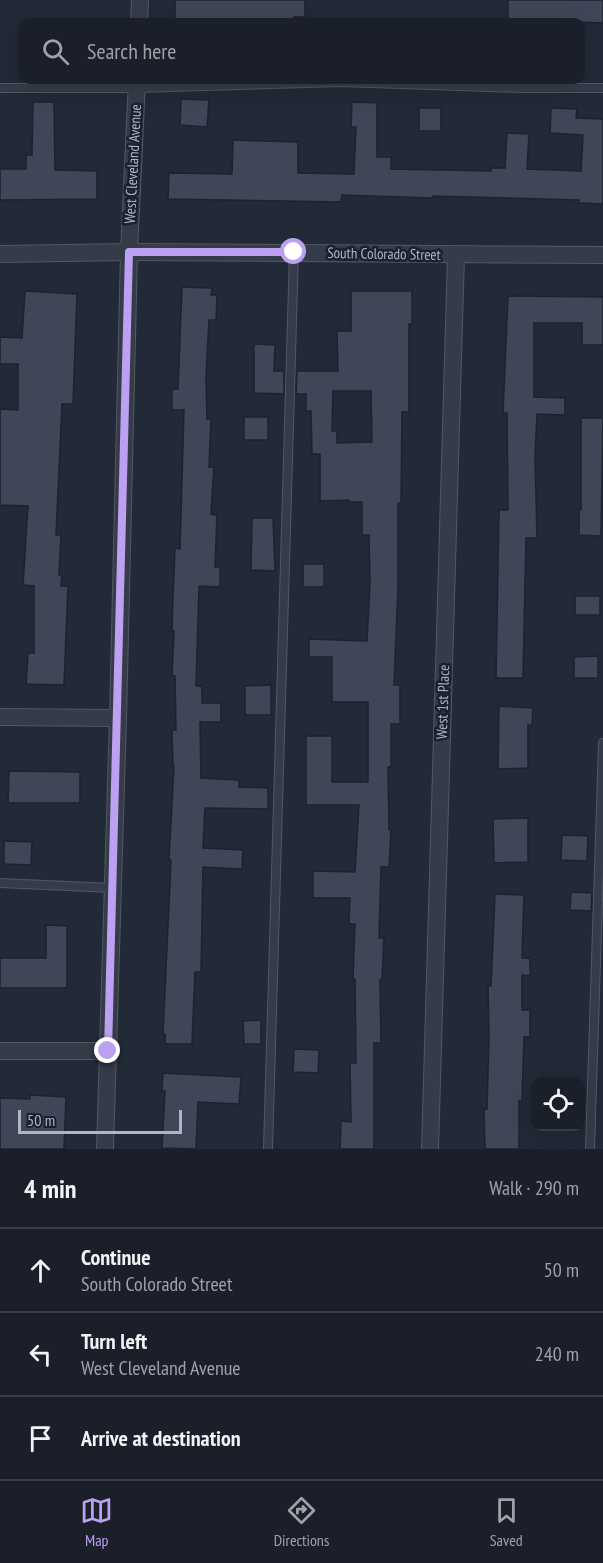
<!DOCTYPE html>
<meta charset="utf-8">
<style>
:root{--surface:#1a1f29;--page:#232731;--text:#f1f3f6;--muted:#9fa2a8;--line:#383d46;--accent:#bca0f2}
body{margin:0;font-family:"PT Sans Narrow",sans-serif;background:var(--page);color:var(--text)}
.controls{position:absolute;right:18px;bottom:18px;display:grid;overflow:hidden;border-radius:12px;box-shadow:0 6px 24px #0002}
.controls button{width:54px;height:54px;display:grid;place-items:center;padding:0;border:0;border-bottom:2px solid var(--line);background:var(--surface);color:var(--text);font:30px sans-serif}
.scale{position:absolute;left:18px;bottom:15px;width:164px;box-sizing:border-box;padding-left:6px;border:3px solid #b0b5c4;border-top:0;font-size:16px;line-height:21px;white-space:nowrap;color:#b0b5c4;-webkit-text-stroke:4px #1b202d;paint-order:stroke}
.stop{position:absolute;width:18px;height:18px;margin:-14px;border:4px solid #bca0f2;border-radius:50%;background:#fff}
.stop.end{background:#bca0f2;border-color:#fff;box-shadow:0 2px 6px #0008}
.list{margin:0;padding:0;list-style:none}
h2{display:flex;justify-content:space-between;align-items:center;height:78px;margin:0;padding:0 24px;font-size:26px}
h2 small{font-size:20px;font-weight:400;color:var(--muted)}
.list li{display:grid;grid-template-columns:39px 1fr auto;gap:18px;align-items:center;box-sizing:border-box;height:84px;padding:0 24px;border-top:2px solid var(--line)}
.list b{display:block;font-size:22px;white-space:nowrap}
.list p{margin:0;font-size:20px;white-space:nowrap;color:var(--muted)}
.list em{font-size:20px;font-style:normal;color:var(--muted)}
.icon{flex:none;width:33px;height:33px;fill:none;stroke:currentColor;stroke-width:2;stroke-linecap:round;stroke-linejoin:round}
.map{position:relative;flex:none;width:603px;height:1149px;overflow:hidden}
.search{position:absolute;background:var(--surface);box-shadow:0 6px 24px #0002;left:18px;right:18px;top:18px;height:66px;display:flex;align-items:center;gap:15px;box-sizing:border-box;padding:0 21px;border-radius:12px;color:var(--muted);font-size:22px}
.sheet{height:330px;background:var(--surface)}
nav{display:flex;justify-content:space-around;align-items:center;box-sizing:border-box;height:84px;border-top:2px solid var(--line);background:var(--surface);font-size:16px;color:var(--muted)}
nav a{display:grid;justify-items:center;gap:3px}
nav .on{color:var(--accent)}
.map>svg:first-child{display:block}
.building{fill:#3e4657;stroke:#1d222f;stroke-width:1.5;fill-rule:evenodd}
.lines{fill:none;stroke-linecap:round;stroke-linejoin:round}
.lane-casing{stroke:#535866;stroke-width:10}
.street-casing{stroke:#535866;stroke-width:18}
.lane{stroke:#353b48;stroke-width:8}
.street{stroke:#353b48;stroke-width:16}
.route{stroke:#bca0f2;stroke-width:8}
.labels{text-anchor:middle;stroke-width:5;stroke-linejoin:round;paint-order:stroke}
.street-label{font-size:15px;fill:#b0b5c4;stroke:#1b202d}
</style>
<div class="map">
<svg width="603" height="1149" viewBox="0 0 603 1149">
<rect width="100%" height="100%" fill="#222937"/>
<!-- building -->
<g class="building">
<path d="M175,0H305V17H294L293,22H175Z"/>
<path d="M508,0H603V23L573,22V19L508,22Z"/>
<path d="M181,99L209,100L207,127L180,125Z"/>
<path d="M33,102H54L55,170L97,171V199L0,200V169H26V155H32Z"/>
<path d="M352,102L377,103V157H391V169L491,171V168H505L507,133L529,134L527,169L581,171L583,135L550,133L551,108L577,109L576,118L603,119V204L579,203V200L433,196V198L342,195L341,202L168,199L169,173L232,174L233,140L298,142V173L354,174L356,127H351Z"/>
<rect x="419" y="108" width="22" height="23"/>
<path d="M182,287L212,288L211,295H217L216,320H209L206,375L207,419H211L209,467H214L211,514L217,515L215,567H220V587L199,586L196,686H202V703H221V722H200L201,778L239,780V787L268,788V809L205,808L203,848L243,850L242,869L203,867L201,972H195L192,1044H165V1034H163L171,860H169L174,766H173L172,730H176L175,676L172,675L174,631H172L173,597L175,548L180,549L184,410H172V389H178Z"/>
<path d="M25,291L77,294L73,404H62L56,535H61L59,575H62L61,586H68L64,685L26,684L28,653H34V586L23,585L28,506L0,505V409L18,410V364H0V337L22,338Z"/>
<path d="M351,291H412V324H409V412H402L401,504L398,503V588L394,685H400V724H391V767H388L389,830H391L389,867H381L379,938H384L382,980H380L381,1043H374V1149H340L341,1121L351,1122L350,1063H356L355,979H353L355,924H349L350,898H313V871L355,872L359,805H306V736H332V782H368V702H332V657H309V639L367,641L370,583L369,535H362V502H349V500L320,501V454H312L311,411H306V394H296L297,371H338L337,331H351ZM333,391H371L372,442L337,443V431H332Z"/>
<path d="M508,296L603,297V345H582V323H534V397L565,398V415L537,414L535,457L537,538H526L523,678H496L499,510H508L507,413H503Z"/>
<path d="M254,344L275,345L274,371H284V394L254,393Z"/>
<rect x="244" y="417" width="24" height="23"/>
<path d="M581,418H603L601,536L579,535V510H581Z"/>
<path d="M252,518H273L275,571L251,570Z"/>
<rect x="303" y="564" width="21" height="23"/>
<rect x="575" y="596" width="25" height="19"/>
<path d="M598,656V678H574V657Z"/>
<path d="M271,685V715H245V686Z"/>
<path d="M499,706L533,708L532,725H528V768L498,769Z"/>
<path d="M9,771L80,772V803H8Z"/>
<path d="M528,818V862L494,863L493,819Z"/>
<path d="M562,835L588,836L587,861L561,860Z"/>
<path d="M4,841L32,842L31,865L4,864Z"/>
<path d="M571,892L592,893L591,911L570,910Z"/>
<path d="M495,894L524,895L522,958H530V976L522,975V1010H530V1037H524L522,1101H519V1149H485L484,1109H487L489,1037L488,986H491Z"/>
<path d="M46,925L67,926V988H0V958H46Z"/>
<path d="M261,1020V1044H244L243,1021Z"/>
<path d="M294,1049L319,1050L318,1073L293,1072Z"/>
<path d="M163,1073L241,1077L239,1104L198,1102L196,1149L162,1148L165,1091H162Z"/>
<path d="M30,1095L66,1097L64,1149H0V1098L30,1099Z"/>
</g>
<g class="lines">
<!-- lane casing -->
<g class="lane-casing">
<g id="lane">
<path d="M0,88H137L341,82L520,88H603"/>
<path d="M0,883L113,888"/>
<path d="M268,1149L294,252"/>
<path d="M590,1149L603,743"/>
</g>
</g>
<!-- street casing -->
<g class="street-casing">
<g id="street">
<path d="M139,22L140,0"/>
<path d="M0,254L129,252L603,255"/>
<path d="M0,717L118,718"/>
<path d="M0,1051H108"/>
<path d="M105,1149L118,718L129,252L137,80"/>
<path d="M430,1149L456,255"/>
</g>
</g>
<!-- lane -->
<use href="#lane" class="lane"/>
<!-- street -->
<use href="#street" class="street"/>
</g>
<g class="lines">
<!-- route -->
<path class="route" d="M108,1051L129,252H294"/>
</g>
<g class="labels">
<!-- street labels -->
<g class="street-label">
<text transform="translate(133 164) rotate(-87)" y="5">West Cleveland Avenue</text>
<text transform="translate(384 254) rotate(1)" y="5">South Colorado Street</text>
<text transform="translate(443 702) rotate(-88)" y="5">West 1st Place</text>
</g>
</g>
</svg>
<div class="controls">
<button><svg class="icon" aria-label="locate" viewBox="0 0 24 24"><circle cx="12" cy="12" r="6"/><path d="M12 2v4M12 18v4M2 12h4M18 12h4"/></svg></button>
</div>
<div class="scale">50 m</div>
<div class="stop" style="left:294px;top:252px"></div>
<div class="stop end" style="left:108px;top:1051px"></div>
<div class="search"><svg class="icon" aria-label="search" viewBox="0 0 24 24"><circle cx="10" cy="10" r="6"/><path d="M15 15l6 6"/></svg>Search here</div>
</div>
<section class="sheet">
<h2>4 min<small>Walk · 290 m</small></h2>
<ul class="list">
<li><svg class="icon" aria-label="ahead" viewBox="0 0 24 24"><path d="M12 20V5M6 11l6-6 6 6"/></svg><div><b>Continue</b><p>South Colorado Street</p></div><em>50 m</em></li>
<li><svg class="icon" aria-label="left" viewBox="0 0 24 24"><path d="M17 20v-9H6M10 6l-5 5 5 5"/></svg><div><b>Turn left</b><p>West Cleveland Avenue</p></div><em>240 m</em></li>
<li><svg class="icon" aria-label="arrive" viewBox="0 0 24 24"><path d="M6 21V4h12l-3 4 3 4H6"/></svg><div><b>Arrive at destination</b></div></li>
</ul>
</section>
<nav>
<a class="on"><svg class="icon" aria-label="map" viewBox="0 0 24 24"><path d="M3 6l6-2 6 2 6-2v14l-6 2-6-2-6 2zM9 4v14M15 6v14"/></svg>Map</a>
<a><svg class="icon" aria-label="directions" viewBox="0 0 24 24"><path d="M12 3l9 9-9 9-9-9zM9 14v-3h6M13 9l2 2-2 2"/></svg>Directions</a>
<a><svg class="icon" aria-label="saved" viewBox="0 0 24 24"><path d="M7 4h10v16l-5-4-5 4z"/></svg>Saved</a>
</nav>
